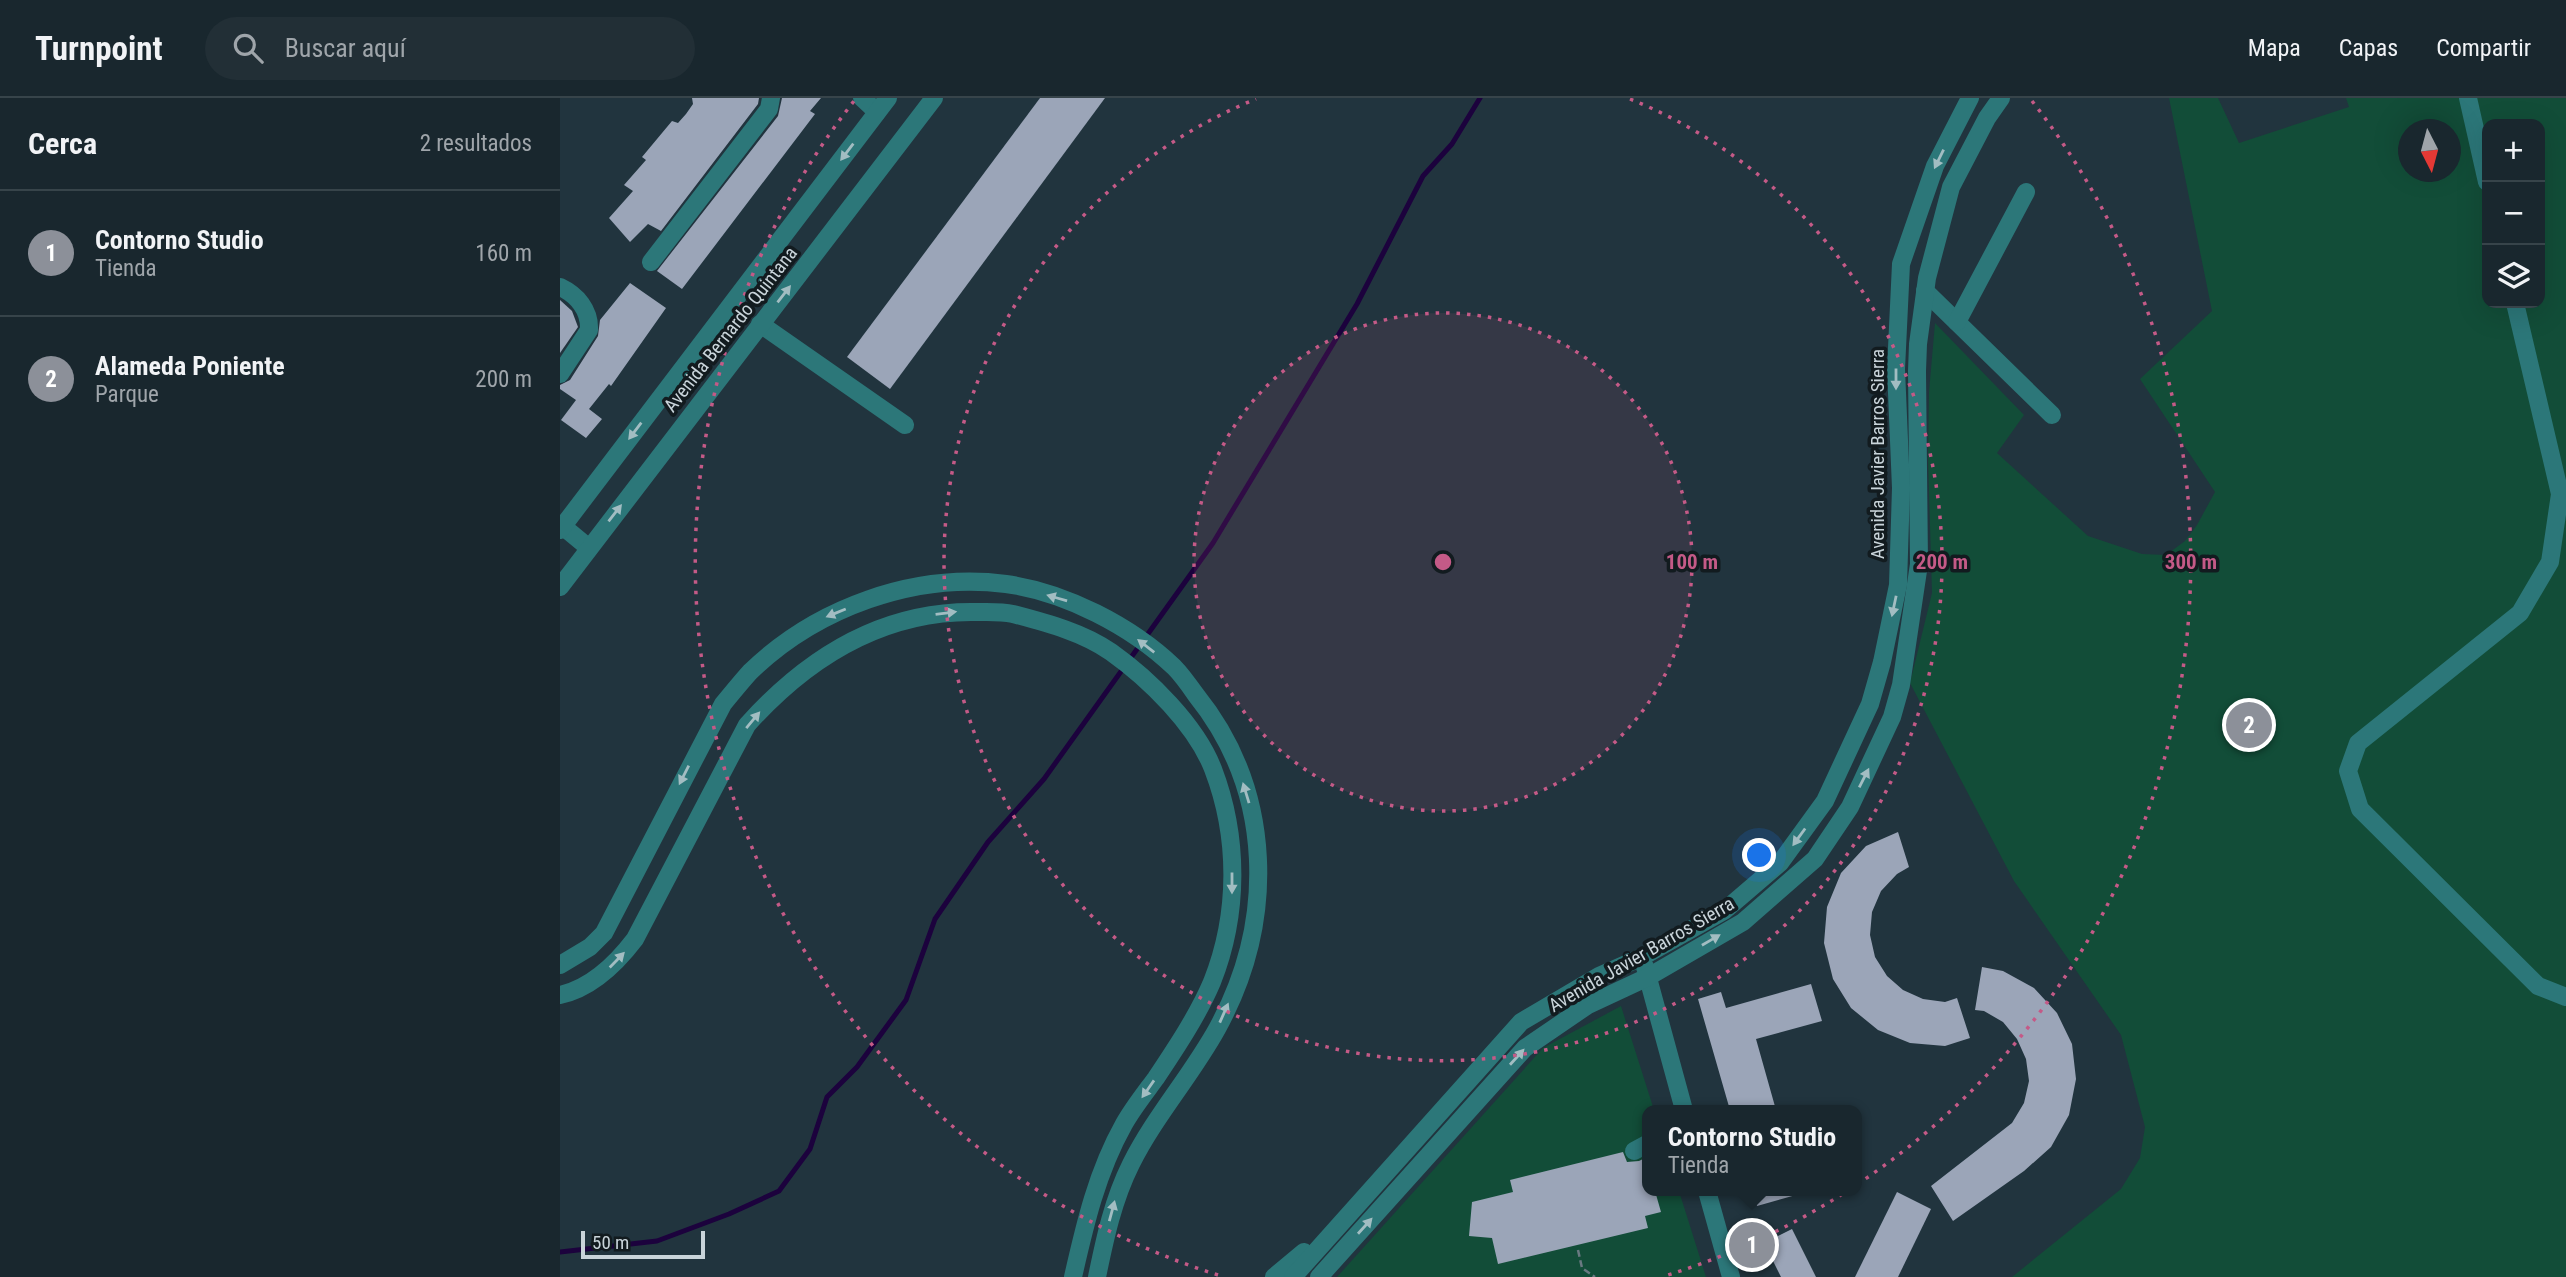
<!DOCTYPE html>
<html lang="es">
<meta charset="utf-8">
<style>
:root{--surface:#19272e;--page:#222f36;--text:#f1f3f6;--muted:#9fa5aa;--line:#37444a;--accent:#8c9099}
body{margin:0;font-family:"Roboto Condensed",sans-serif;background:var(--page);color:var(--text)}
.controls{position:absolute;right:21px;top:21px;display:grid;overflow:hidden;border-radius:14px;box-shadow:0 7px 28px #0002}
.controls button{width:63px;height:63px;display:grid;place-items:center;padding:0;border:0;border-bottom:2px solid var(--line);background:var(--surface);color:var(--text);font:35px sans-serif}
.compass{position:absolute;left:1838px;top:21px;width:63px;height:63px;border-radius:50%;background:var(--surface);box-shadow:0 7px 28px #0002;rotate:174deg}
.scale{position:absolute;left:21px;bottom:18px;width:124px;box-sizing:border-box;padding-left:7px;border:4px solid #c9d4da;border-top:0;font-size:19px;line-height:24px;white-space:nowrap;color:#c9d4da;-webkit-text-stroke:5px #121b1f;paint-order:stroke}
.you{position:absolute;left:1200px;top:758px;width:24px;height:24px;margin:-18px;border:5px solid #fff;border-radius:50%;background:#1a73e8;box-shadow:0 0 0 10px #1a73e833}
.badge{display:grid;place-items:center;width:46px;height:46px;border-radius:50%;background:var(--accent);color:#fff;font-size:23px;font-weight:700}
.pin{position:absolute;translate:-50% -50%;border:4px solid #fff;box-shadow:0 2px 7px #0006}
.popup{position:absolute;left:1082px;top:1007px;width:220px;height:91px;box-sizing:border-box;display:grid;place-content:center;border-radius:14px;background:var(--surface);filter:drop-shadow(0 2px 5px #0005);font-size:23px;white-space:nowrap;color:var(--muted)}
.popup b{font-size:26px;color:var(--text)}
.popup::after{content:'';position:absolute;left:50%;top:100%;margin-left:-14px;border:14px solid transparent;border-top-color:var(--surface)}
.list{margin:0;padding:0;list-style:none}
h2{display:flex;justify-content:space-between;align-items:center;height:91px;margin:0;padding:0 28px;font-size:30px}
h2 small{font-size:23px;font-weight:400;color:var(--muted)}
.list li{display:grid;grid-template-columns:46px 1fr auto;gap:21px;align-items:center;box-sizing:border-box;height:126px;padding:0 28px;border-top:2px solid var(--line)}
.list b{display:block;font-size:26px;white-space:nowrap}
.list p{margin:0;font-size:23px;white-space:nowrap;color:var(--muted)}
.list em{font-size:23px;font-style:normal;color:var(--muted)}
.icon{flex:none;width:38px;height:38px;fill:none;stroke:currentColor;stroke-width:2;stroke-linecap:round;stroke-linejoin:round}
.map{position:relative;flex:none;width:2006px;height:1179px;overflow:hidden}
header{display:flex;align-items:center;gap:42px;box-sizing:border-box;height:98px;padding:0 35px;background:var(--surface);border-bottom:2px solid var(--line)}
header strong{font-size:33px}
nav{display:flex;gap:38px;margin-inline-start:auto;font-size:24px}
.search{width:490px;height:63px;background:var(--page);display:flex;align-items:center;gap:18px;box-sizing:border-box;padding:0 24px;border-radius:38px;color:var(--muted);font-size:26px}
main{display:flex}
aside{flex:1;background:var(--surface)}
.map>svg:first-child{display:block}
.green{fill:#124d38;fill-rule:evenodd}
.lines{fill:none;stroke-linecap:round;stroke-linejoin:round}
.stream{stroke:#1c023d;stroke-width:5}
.building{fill:#9ba5b8}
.path{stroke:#697981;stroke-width:2.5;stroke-dasharray:7 3.5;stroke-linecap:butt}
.minor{stroke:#2c7779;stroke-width:18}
.oneway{fill:#a2bdc2}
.ring{fill:none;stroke:#c45a87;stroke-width:3.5;stroke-dasharray:3.5 7}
.labels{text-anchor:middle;stroke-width:7;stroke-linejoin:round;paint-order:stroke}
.street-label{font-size:19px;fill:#c9d4da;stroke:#121b1f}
.centre{fill:#c45a87;stroke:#121b1f;stroke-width:3.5}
.ring-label{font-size:21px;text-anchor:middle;font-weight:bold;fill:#c45a87;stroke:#121b1f;stroke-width:7;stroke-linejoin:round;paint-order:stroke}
</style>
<header>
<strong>Turnpoint</strong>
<div class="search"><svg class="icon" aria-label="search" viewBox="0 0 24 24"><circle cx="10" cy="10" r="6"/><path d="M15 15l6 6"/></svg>Buscar aquí</div>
<nav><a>Mapa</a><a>Capas</a><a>Compartir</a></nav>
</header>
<main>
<aside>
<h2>Cerca<small>2 resultados</small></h2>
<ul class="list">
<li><span class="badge">1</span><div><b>Contorno Studio</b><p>Tienda</p></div><em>160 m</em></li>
<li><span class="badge">2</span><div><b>Alameda Poniente</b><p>Parque</p></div><em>200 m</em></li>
</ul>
</aside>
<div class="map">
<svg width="2006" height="1179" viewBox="0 0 2006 1179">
<rect width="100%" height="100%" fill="#21343e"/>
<!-- green -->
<g class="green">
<path d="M1609,0H1658L1679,45L1789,9L1786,0H2006V1179H1452L1561,1091L1580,1060L1585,1029L1561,937L1454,783L1350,585L1372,495L1368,360L1369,294L1375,225L1464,317L1437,355L1528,438L1582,456L1606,457L1625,443L1637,427L1655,394L1580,281L1652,213ZM1927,26H1980V205H1927ZM1848,32H1890V74H1848Z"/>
<path d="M1061,908L1094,1012H1087V1093H1119L1146,1179H777L983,950Z"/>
</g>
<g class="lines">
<!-- stream -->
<path class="stream" d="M0,1154L97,1143L169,1116L219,1093L250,1051L267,999L297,969L346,902L375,821L428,744L484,681L653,445L797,206L863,78L892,46L920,0"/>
</g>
<!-- building -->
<g class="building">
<path d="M132,0H199L198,6L101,133L88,126L70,144L49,120L73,93L64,87L86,62L82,59L112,23L118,25L126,16L133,6Z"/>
<path d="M222,0H261L250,13L255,16L122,191L97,173L218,18Z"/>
<path d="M480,0H545L330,291L287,259Z"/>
<path d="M70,185L106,210L51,288L49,286L29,311L42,321L26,340L1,322L16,302L0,291V287L10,282L38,238L40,222Z"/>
<path d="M0,202L12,213L18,229L0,255Z"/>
<path d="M1338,734L1349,769L1337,776L1321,793L1312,814L1310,837L1315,859L1327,878L1343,892L1363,901L1385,904L1397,900L1410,940L1385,948L1350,945L1318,932L1291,910L1273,881L1264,845L1267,809L1281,775L1306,748Z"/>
<path d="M1422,869L1443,873L1474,890L1497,915L1512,946L1516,981L1509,1017L1491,1049L1464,1073L1393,1123L1371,1088L1452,1025L1464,1005L1469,983L1466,961L1457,941L1443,924L1424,913L1415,912Z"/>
<path d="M1251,886L1262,923L1196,941L1216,1012H1170L1138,901L1161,894L1166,910Z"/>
<path d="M1063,1054L1067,1064L1079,1063L1087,1059V1093H1095L1101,1114L1085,1118L1088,1130L938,1166L932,1140L909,1138L912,1104L953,1094L950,1082Z"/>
<path d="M1192,1093H1236V1097L1197,1108Z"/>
<path d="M1337,1094L1371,1111L1338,1179H1295Z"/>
<path d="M1232,1131L1256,1179H1221L1204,1145Z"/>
</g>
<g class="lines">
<!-- path -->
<path class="path" d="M1018,1152L1022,1170L1035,1179"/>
<!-- minor -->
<g class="minor">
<path d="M302,0L317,14"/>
<path d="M1908,0L1927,84"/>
<path d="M91,164L209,11L211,0"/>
<path d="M0,189C17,197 30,212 29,232L0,276"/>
<path d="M1365,193L1492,317"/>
<path d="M1955,205L2000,396L1990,464L1960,515L1798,645L1788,673L1800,711L1978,888L2006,899"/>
<path d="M1397,224L1466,94"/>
<path d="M200,226L345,327"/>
<path d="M0,426L29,450"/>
<path d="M0,432L328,0"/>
<path d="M0,489L374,0"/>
<path d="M0,867L30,849L44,835L163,606C172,595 181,584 190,574C256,510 354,474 446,486C505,494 571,528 614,569C622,577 629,587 636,597C714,694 716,823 657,931C631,978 595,1018 571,1066C553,1102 545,1140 537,1179"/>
<path d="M1085,869L1124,1012"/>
<path d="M0,897C32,890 56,866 75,841L187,627C247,560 321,513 414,514C427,514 440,513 453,516C487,525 522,534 551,554C589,581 636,627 653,671C679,739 679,816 652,884C638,917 616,950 596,980C585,995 573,1010 564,1026C537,1074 525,1126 513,1179"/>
<path d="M1074,1053L1087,1046"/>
<path d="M1147,1093L1171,1179"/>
<path d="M714,1179L744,1154"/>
<path d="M733,1179L961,924L1039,878L1082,859L1164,813L1220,765L1265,703L1310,606L1322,564L1338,487L1341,390L1336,271L1341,166L1375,68L1410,0"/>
<path d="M759,1179L965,950L1028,907L1088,879L1183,824L1255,761L1290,709L1332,619L1341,587L1359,466L1357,273L1358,246L1367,180L1391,89L1427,20L1441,0"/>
</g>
</g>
<!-- one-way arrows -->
<defs><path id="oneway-solid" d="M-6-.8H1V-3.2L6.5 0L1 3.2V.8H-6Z" transform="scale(1.75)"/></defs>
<g class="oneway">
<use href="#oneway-solid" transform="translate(287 54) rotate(127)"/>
<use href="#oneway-solid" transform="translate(1379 61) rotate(116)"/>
<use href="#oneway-solid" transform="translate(224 196) rotate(-52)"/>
<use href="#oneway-solid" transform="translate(1336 281) rotate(90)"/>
<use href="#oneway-solid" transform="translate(75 333) rotate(127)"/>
<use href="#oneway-solid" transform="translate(55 415) rotate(-52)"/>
<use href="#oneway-solid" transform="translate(497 500) rotate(-164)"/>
<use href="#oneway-solid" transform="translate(1334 508) rotate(102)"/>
<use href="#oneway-solid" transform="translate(276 515) rotate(158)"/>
<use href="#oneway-solid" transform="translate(386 515) rotate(-7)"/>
<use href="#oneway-solid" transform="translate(586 548) rotate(-142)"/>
<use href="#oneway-solid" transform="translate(193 622) rotate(-50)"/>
<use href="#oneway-solid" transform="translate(124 677) rotate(117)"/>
<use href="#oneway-solid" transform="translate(1304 680) rotate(-63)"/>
<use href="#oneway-solid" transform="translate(686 695) rotate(-107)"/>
<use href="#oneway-solid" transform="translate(1239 739) rotate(126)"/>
<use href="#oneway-solid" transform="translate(672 785) rotate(90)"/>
<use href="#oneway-solid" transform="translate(1151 842) rotate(-30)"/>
<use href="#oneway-solid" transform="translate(57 862) rotate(-46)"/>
<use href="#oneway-solid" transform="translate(664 915) rotate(-66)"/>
<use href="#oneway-solid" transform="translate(957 959) rotate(-48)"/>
<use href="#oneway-solid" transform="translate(588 991) rotate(125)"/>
<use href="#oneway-solid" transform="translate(552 1113) rotate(-75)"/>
<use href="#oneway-solid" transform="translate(805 1128) rotate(-48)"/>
</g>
<!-- distance rings -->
<circle cx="883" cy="464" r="249" fill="#c45a87" fill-opacity=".12"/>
<g class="ring">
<circle cx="883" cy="464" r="249"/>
<path d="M1070 1A499 499 0 1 1 696 1"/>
<path d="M658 1177A748 748 0 0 1 294 3M1472 3A748 748 0 0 1 1108 1177"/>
</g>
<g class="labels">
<!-- street labels -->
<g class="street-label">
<text transform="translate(170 231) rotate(-52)" y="7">Avenida Bernardo Quintana</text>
<text transform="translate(1317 356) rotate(-90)" y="7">Avenida Javier Barros Sierra</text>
<text transform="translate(1081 856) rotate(-30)" y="7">Avenida Javier Barros Sierra</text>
</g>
</g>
<circle cx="883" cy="464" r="10" class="centre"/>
<g class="ring-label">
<text x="1132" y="471">100 m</text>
<text x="1382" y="471">200 m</text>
<text x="1631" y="471">300 m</text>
</g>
</svg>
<div class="controls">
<button>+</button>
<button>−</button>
<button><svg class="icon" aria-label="layers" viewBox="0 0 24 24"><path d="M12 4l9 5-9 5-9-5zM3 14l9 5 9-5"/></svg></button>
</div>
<svg class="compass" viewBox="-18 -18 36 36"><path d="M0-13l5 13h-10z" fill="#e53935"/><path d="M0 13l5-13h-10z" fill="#9fa5aa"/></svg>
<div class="scale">50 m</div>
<div class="you"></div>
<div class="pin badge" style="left:1192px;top:1147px">1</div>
<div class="popup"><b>Contorno Studio</b>Tienda</div>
<div class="pin badge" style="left:1689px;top:627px">2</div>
</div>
</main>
